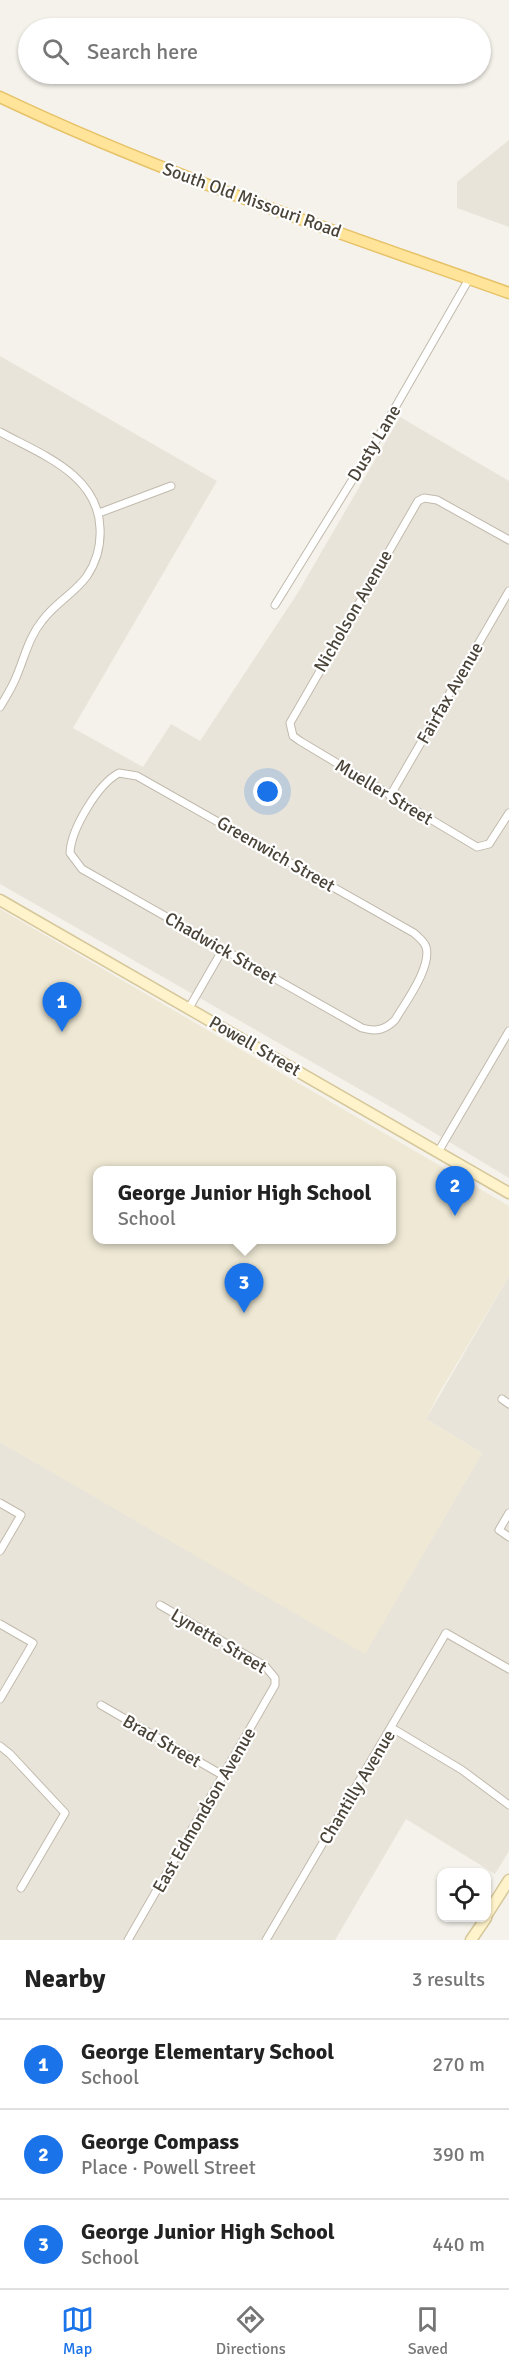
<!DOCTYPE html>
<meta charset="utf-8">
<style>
:root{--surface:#fff;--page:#f6f6f6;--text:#222;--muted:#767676;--line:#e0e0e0;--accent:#1a73e8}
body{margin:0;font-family:Signika,sans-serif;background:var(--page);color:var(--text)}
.controls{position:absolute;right:18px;bottom:18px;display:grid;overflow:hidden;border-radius:12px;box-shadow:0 2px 4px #0004}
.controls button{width:54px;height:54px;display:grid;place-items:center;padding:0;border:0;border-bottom:2px solid var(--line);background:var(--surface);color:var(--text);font:30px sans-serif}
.you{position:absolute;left:268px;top:792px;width:21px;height:21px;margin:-15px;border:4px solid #fff;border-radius:50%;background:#1a73e8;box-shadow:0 0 0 9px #1a73e833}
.badge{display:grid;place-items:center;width:39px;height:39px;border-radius:50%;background:var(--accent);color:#fff;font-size:20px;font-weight:700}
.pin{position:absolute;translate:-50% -50px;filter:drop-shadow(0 2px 3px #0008)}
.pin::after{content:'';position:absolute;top:32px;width:21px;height:18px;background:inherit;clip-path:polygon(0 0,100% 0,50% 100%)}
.popup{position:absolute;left:93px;top:1166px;width:303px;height:78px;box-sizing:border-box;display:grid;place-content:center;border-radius:12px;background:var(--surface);filter:drop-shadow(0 2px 4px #0005);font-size:20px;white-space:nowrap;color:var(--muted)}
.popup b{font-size:22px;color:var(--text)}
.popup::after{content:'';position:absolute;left:50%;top:100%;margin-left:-12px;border:12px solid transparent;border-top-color:var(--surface)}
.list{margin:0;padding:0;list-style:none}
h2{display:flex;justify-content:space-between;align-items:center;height:78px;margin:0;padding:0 24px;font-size:26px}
h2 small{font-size:20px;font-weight:400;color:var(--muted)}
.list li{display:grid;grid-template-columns:39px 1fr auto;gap:18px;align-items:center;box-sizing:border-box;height:90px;padding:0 24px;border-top:2px solid var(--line)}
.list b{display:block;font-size:22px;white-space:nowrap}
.list p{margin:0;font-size:20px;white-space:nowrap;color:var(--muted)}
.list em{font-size:20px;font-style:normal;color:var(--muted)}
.icon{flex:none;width:33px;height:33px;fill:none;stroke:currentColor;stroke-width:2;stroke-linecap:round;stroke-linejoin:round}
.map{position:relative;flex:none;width:509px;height:1940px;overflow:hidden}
.search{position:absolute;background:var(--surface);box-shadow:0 2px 4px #0004;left:18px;right:18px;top:18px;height:66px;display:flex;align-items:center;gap:15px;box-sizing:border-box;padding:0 21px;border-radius:33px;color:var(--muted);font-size:22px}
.sheet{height:348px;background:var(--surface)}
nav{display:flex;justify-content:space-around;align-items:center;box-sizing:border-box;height:84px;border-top:2px solid var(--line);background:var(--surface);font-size:16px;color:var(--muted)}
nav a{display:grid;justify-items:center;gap:3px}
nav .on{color:var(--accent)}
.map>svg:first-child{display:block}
.residential{fill:#e9e4d9}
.education{fill:#eee8d4;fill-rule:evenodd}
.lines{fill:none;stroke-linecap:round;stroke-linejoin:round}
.street-casing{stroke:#c1baad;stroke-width:9}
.secondary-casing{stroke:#d6c79a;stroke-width:13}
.primary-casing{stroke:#e6c268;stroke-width:13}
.street{stroke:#fff;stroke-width:7}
.secondary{stroke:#fff3cb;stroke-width:10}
.primary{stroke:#ffe49a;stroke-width:10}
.labels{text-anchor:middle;stroke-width:4.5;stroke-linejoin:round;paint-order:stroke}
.street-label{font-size:18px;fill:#4a4338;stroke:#fff}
</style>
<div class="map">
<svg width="509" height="1940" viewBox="0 0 509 1940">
<rect width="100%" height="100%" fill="#f5f2eb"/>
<!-- residential -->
<g class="residential">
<path d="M509,140V227L457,208V182Z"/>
<path d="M0,356L217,481L73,728L143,767L171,724L200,741L297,594L400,417L509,481V1178L403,1114L0,884Z"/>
<path d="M509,1276V1851L495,1874L406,1819L335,1940H0V1442L365,1653L482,1453L426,1419Z"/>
</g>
<!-- education -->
<path class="education" d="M0,909L509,1206V1276L438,1395L426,1419L482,1453L365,1654L0,1442ZM97,1170H391V1240H97Z"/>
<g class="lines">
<!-- street casing -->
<g class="street-casing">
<g id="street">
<path d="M0,432C40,454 98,474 100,528C101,545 97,561 87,576C75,593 55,603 42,621C29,637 25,656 17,675C13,686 6,697 0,707"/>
<path d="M99,513L171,486"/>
<path d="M509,540L437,500L424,498L418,501L290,723L293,736L300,741L477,847L489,844L509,813"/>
<path d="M275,605L369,453L469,279"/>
<path d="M119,773L137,776L414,933C418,937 424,941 426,947C432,967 405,1003 395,1020C385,1030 376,1032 362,1028L82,869L70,853C71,829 98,784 119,773Z"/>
<path d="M390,796L509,591"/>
<path d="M189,1008L223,949"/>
<path d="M438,1152L509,1031"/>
<path d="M502,1399L509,1404"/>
<path d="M0,1503L21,1515L0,1551"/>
<path d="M509,1513L499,1530L509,1537"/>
<path d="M0,1624L33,1643L0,1699"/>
<path d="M101,1705L224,1776"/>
<path d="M392,1728L462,1770L509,1805"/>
<path d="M0,1746L10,1754L65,1813L21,1888"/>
<path d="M128,1940L275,1685V1678L265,1666L160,1605"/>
<path d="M266,1940L446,1633L509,1669"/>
</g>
</g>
<!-- secondary casing -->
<g class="secondary-casing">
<g id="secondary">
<path d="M0,900L509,1193"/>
<path d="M486,1916L509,1880"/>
<path d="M471,1940L486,1918"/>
</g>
</g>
<!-- primary casing -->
<g class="primary-casing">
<path id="primary" d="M0,97C164,175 338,232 509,293"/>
</g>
<!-- street -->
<use href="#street" class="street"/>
<!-- secondary -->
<use href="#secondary" class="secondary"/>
<!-- primary -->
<use href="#primary" class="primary"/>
</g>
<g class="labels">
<!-- street labels -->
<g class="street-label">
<text transform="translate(252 200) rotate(20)" y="6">South Old Missouri Road</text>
<text transform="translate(374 443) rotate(-59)" y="6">Dusty Lane</text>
<text transform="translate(353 611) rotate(-60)" y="6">Nicholson Avenue</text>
<text transform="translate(450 693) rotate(-60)" y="6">Fairfax Avenue</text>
<text transform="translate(384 792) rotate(31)" y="6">Mueller Street</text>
<text transform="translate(276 854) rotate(30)" y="6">Greenwich Street</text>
<text transform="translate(221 948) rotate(30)" y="6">Chadwick Street</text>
<text transform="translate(255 1046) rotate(30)" y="6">Powell Street</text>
<text transform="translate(219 1641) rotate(31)" y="6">Lynette Street</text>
<text transform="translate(162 1741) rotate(30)" y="6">Brad Street</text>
<text transform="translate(357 1787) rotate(-59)" y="6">Chantilly Avenue</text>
<text transform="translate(204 1810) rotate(-60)" y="6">East Edmondson Avenue</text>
</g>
</g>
</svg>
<div class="controls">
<button><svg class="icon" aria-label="locate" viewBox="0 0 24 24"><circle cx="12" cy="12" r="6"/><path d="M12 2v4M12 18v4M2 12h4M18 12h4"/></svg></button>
</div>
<div class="you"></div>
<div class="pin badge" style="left:62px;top:1032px">1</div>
<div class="pin badge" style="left:455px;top:1216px">2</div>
<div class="pin badge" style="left:244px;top:1313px">3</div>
<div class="popup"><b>George Junior High School</b>School</div>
<div class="search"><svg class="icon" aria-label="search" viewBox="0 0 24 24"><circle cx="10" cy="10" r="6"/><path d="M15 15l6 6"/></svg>Search here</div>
</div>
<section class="sheet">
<h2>Nearby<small>3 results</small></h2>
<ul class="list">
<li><span class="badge">1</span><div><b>George Elementary School</b><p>School</p></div><em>270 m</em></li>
<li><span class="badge">2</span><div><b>George Compass</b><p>Place · Powell Street</p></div><em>390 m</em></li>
<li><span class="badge">3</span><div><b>George Junior High School</b><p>School</p></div><em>440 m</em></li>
</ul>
</section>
<nav>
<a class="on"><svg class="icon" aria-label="map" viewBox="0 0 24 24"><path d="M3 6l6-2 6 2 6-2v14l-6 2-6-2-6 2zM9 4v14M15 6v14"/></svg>Map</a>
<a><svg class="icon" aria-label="directions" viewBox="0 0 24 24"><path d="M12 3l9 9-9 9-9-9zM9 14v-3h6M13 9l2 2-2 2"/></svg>Directions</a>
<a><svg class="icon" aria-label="saved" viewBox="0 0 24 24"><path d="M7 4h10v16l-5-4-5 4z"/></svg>Saved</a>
</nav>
